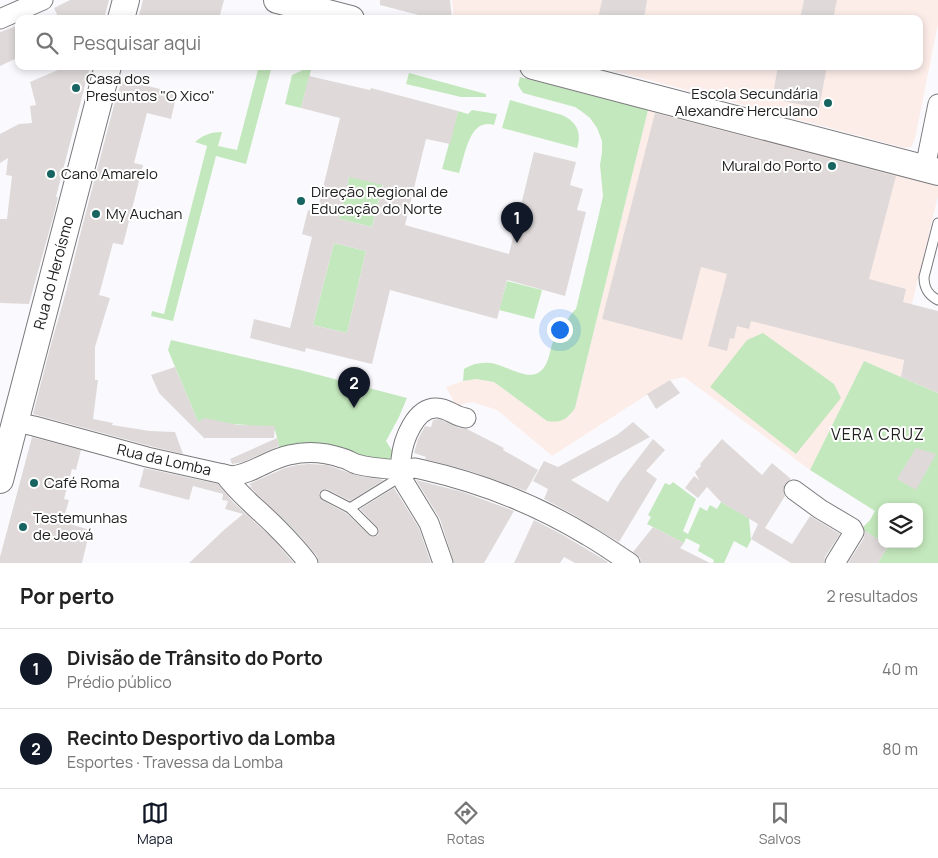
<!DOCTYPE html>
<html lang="pt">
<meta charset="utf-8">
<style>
:root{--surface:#fff;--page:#f2f2f2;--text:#222;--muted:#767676;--line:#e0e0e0;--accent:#111827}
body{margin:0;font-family:Manrope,sans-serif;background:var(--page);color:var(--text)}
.controls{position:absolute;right:15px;bottom:15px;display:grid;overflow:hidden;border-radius:10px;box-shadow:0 2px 8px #0003}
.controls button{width:45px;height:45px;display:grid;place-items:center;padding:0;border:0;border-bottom:1px solid var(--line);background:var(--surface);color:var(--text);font:25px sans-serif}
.you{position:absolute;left:559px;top:329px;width:18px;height:18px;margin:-12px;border:4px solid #fff;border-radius:50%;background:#1a73e8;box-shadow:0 0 0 8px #1a73e833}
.badge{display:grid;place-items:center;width:32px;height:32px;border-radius:50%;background:var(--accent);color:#fff;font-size:16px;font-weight:700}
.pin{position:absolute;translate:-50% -41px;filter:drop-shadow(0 1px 2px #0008)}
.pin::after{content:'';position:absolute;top:26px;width:18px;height:15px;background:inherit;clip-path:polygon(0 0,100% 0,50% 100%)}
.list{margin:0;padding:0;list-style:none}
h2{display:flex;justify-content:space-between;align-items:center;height:65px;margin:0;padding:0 20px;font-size:21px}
h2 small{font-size:16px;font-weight:400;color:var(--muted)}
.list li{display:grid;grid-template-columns:32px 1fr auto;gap:15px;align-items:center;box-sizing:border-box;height:80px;padding:0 20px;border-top:1px solid var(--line)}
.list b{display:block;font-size:19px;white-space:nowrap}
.list p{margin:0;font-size:16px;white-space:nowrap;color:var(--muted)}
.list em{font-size:16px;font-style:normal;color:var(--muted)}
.icon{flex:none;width:28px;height:28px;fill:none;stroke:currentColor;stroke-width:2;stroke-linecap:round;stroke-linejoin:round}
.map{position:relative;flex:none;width:938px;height:563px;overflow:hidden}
.search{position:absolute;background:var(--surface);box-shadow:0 2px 8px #0003;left:15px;right:15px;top:15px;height:55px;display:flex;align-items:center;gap:12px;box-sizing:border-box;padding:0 18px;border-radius:10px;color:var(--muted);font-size:19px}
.sheet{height:225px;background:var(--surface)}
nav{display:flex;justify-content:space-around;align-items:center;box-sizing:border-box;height:70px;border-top:1px solid var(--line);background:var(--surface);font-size:14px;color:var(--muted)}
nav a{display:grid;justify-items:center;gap:2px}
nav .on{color:var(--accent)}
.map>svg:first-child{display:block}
.education{fill:#fdede9}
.green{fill:#c4e8bd}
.building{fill:#dfdad9;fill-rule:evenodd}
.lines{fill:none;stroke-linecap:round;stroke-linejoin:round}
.lane-casing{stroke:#7a7a7d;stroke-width:11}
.street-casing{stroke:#7a7a7d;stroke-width:21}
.secondary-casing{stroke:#7a7a7d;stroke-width:28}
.lane{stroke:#fff;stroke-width:9}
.street{stroke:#fff;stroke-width:19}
.secondary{stroke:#fff;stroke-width:26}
.poi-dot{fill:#176460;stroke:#fff;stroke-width:2}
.labels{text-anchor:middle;stroke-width:4;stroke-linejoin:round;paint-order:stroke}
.poi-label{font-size:15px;fill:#212122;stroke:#fff;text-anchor:start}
.street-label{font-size:15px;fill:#212122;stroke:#fff}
.neighbourhood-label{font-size:16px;letter-spacing:1px;fill:#212122;stroke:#fff}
</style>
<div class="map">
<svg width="938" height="563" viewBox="0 0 938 563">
<rect width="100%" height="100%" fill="#fafafe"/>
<!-- education -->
<g class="education">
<path d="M452,0H938V24L915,139L913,144L911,147L905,148L596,66H919V19H454Z"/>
<path d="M648,110L938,183V196L912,304L901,377L864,361L810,470L684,377L670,380L552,456L497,410L472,402L456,406L446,387L463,381L476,379L494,382L547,421L569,417L575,408Z"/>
</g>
<!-- green -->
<g class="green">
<path d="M259,66H272L246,164L216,156L173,321L151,316L152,311L164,314L207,146L195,142C203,135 211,132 222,132L218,146L237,150Z"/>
<path d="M303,70H311L301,108L285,104L292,75Z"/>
<path d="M409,73L486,94V97H461L406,84Z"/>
<path d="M520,77L648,110L575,408C567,420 561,423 547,421L494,382L476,379L463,381L464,369C472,364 481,362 490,363C504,364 525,380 538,373C550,366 549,350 554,339C556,334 560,332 563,327C568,320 570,314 576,309L599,214L603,196L600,165L602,152V141L597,128L590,118L581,111L575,107L523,93L518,85Z"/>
<path d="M510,100L562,115C577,122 582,133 577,148L502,128Z"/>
<path d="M472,110L497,114L494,125C469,117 465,156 459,173L442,169L458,111L468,114Z"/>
<path d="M394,139L372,227L339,219L349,177Z"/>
<path d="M334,243L366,251L347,333L313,325Z"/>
<path d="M507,281L542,290L534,319L499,310Z"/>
<path d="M763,333L834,384L841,398L796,454L710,387L747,340Z"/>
<path d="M171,340L300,370L407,398L399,417L386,441L393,452L388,463L281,454L275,430L268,428H247V425L198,422L168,350Z"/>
<path d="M864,361L938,393V563H878L888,546L886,544H919V507H882V542L861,529L870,520L875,511L810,470Z"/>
<path d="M673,482L696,499L683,531L688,534L700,507L707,511L710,505L717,509L721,502L749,518L751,540L747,548L734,541L724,563H713L714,560L698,551L700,545L686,538L684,543L647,524L651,517L648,515L665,483L670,485Z"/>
</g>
<!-- building -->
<g class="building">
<path d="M70,0H109L104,19H59L54,8Z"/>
<path d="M143,0H224L219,19H138Z"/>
<path d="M380,0H450L452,19L430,18L380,5Z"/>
<path d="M602,0H647L644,19H598Z"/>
<path d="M804,0H837L833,19H800Z"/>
<path d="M19,25V57L0,66V32Z"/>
<path d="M67,66H90L56,197H58L54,214L29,304L0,303V219H7L12,176L6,175L8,158L0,163V134L19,124L32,123L30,106L36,105L30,82Z"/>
<path d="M778,66H827L819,108L783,101L784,96L773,94Z"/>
<path d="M309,76L370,90L371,88L458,111L450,144L426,139L405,225L509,254L534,152L576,162L570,185L583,189L577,210L586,212L565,296L507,280L497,319L390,290L372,364L306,348L305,352L250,338L254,319L290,328L312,237L302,234L308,210L317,212L340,118L301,108ZM349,177L383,185L372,227L339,219ZM334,243L366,251L347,333L313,325Z"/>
<path d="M122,80L177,93L171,119L147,113L134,163L143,165L123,245L113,243L99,295L110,298L95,347V380H98L93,419L113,423L112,425L150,431L175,432L183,454L150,446L33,414L50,348L67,288L80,235L114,105Z"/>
<path d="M655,113L896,176L869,279L906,289L903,302L938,311V393L901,377L904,360L751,321L749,329L737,326L734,339L730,338L727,351L708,346L727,274L701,267L682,340L602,319Z"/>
<path d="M175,367L198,422L205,418L238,425L275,426L274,438H205V439L159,393L151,375Z"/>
<path d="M670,380L680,393L656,409L647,394Z"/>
<path d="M439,419L459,428L467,429L504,448L503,450L538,470L526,491L470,471L425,459L426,457L414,453L418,439L425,426L431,427L433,420Z"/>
<path d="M633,422L650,437L571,480L608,502L620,482L653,439L665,450L646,471L657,479L619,542L574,515L544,499L548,489L533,481L544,461L558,467L617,435Z"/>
<path d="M32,437L81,450L76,470L72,469L64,499L69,500L65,514L72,515L70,524L90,530L82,563H0V557Z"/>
<path d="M277,438L279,446L243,462L232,464L230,459Z"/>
<path d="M722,439L762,475L772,463L791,479L785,484L783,489L785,496L765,528L792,544L810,516L840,534L825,557L824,563H791L751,539L758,524L721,502L707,487L698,498L685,488L694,476L699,480L695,472L701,466L700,464Z"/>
<path d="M916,448L936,454L916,490L897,479Z"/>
<path d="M309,464L327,465L359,476L384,480L350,501L327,489L322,490L319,493V496L322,500L346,513L371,537H375L378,535L379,529L360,509L394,488L419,528L431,563H319L317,556L300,536L249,486L252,487L249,484L285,468L297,465Z"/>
<path d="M144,468L218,484L233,502L271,537L294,563H189L225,529L243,514L225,509L228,501L222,500L223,494L193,486L189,500L139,487Z"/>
<path d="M416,480L463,492L514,511L484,563H454L440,519Z"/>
<path d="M534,520L563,535L608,562L607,563H575L564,557L560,563H514Z"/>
<path d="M653,527L684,543L680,548L710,563H641L640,558L633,552Z"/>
<path d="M865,531L882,542V544H886L888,546L878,563H848L864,538Z"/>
</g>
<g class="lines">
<!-- lane casing -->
<g class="lane-casing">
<g id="lane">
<path d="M938,223L924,277C924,288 928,295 938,300"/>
<path d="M325,495L350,508L373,531"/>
<path d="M350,508L397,479L400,473"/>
</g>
</g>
<!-- street casing -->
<g class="street-casing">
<g id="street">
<path d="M0,19L43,0"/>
<path d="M925,168L938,104"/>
<path d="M466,418C455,417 448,408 437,408C415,407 403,440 401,459C401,462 402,467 402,470L415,468L424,470C481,483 537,505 588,536C602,544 616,554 630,563"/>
<path d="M15,422L34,426L147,457L232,476C252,474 269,459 289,455C306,451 325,452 342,458C347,459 351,462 356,464C370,468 387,469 402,470L404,482L429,523L443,563"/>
<path d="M224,474C238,494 257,508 274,525C286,537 298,549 308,563"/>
<path d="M794,490L820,509L852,528L854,532L835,563"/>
</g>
</g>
<!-- secondary casing -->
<g class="secondary-casing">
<g id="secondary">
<path d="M277,0L351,19"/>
<path d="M121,19L126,0"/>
<path d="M533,66L938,172"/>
<path d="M0,480L108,66"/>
</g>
</g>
<!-- lane -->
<use href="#lane" class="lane"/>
<!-- street -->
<use href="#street" class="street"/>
<!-- secondary -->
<use href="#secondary" class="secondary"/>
</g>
<!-- markers -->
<g class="poi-dot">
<circle cx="76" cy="88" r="5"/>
<circle cx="828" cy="103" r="5"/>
<circle cx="832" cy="166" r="5"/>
<circle cx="51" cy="174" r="5"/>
<circle cx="301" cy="201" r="5"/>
<circle cx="96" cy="214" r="5"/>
<circle cx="34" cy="483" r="5"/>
<circle cx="23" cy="527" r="5"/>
</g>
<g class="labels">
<!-- poi labels -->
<g class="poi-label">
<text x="86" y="84">Casa dos<tspan x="86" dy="17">Presuntos "O Xico"</tspan></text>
<text x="818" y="99" text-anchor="end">Escola Secundária<tspan x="818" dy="17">Alexandre Herculano</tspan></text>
<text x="822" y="171" text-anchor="end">Mural do Porto</text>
<text x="61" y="179">Cano Amarelo</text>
<text x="311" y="197">Direção Regional de<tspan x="311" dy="17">Educação do Norte</tspan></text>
<text x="106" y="219">My Auchan</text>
<text x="44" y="488">Café Roma</text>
<text x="33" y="523">Testemunhas<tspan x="33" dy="17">de Jeová</tspan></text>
</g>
<!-- street labels -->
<g class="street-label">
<text transform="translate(54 273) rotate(-75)" y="5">Rua do Heroísmo</text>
<text transform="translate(164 460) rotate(13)" y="5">Rua da Lomba</text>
</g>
<!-- neighbourhood labels -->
<g class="neighbourhood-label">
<text x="878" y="440">VERA CRUZ</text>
</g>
</g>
</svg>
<div class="controls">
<button><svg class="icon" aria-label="layers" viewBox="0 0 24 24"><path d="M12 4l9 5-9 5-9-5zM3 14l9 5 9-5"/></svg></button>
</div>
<div class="you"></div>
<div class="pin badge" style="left:517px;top:243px">1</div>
<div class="pin badge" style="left:354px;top:408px">2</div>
<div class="search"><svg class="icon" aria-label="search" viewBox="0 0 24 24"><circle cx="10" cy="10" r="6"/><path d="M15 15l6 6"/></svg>Pesquisar aqui</div>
</div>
<section class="sheet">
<h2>Por perto<small>2 resultados</small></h2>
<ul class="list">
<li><span class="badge">1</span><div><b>Divisão de Trânsito do Porto</b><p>Prédio público</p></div><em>40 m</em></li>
<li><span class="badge">2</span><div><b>Recinto Desportivo da Lomba</b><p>Esportes · Travessa da Lomba</p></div><em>80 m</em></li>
</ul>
</section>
<nav>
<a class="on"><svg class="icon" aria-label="map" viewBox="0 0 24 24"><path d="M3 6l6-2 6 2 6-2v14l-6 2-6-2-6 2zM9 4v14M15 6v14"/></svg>Mapa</a>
<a><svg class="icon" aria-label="directions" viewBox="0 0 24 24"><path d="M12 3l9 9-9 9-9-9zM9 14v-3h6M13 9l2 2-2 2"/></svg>Rotas</a>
<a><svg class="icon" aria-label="saved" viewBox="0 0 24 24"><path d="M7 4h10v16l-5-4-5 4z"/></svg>Salvos</a>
</nav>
